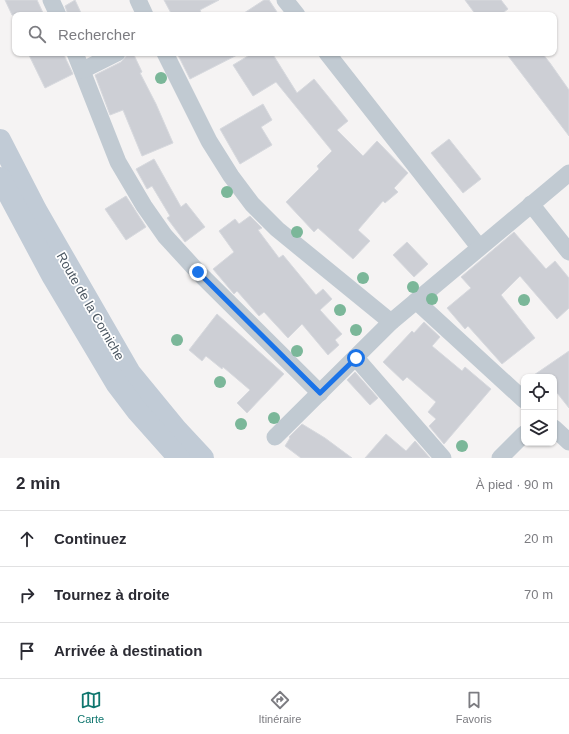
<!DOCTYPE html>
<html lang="fr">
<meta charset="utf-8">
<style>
:root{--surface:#fff;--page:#f7f7f7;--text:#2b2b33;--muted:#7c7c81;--line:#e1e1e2;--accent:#0f766e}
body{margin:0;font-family:Arial,sans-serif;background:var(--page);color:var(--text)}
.controls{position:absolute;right:12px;bottom:12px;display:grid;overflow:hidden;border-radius:8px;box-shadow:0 1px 3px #0004}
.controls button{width:36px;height:36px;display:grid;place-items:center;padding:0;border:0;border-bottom:1px solid var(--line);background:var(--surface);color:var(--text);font:20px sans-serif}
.stop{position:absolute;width:12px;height:12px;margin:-9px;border:3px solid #1a73e8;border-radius:50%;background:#fff}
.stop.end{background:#1a73e8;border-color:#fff;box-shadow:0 1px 4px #0008}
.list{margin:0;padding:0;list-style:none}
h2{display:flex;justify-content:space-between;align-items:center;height:52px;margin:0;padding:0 16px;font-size:17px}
h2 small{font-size:13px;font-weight:400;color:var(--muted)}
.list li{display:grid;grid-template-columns:26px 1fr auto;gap:12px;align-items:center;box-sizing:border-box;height:56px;padding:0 16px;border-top:1px solid var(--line)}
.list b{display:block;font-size:15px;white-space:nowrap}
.list em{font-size:13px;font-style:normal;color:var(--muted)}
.icon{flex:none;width:22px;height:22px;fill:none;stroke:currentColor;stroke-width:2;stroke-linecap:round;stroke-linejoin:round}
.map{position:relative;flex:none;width:569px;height:458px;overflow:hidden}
.search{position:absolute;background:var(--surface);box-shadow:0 1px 3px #0004;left:12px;right:12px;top:12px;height:44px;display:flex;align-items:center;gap:10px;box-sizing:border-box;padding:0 14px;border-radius:8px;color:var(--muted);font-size:15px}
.sheet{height:220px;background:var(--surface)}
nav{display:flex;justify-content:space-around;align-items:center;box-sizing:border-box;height:56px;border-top:1px solid var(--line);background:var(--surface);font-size:11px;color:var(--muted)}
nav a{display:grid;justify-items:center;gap:2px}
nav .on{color:var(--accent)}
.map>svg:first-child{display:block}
.building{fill:#cdcfd5;stroke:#d7d9de}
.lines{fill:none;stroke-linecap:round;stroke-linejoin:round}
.street{stroke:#c1cad2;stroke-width:17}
.secondary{stroke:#c1cbd6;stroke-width:22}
.tree{fill:#7bb799}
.route{stroke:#1a73e8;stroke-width:5}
.labels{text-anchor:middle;stroke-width:3.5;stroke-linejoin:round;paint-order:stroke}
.street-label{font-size:13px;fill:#4a5661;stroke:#fff}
</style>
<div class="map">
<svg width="569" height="458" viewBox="0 0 569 458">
<rect width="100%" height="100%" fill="#f5f3f3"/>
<!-- building -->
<g class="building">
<path d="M5,0H37L44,15H12Z"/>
<path d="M75,0L82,15H68L65,6Z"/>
<path d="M164,0H219L200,10L202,15H172Z"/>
<path d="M264,0H269L279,15H241Z"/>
<path d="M465,0H501L508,9L500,15H476Z"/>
<path d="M28,53H63L73,74L45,88Z"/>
<path d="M129,53H133L142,72L140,73L156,104L173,143L142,156L123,110L110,115L95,75L121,62Z"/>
<path d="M177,53H241L190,79Z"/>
<path d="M253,53H272L297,93L314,79L348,121L337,130L363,156L377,141L408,173L394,188L398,192L385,203L383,201L358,230L370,241L353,259L318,228L314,232L286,202L319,169L317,166L332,151L276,82L253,96L233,65Z"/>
<path d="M506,53H542L550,63L569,90V136Z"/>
<path d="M263,104L272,120L261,127L272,145L240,164L220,129Z"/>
<path d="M449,139L481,179L463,193L431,153Z"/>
<path d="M154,159L181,207L186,203L205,227L185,242L167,218L170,216L152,186L147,189L136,169Z"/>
<path d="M126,196L146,227L126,240L105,209Z"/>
<path d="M250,216L262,228L258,230L279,258L283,255L316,295L323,289L332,299L320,310L342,334L335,340L339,345L328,355L302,324L288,338L264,312L259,316L237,291L234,294L213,269L234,252L219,231L235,219L239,224Z"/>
<path d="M514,232L546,269L555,261L569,278V308L557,319L520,276L501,295L535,338L502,364L468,326L465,329L447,308L471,288L461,277Z"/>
<path d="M407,242L428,264L414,277L393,255Z"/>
<path d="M217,314L284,374L247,413L237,403L250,390L223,367L222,369L206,356L202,361L189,350Z"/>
<path d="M424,322L440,337L432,346L462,371L465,367L491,389L444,444L429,426L436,419L428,412L436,402L407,377L403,381L383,362L412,331L414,333Z"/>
<path d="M569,351V408L554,389V377H531Z"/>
<path d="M355,372L378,398L370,405L347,380Z"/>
<path d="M302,424L325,438L352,458H301L285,446L290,438L289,437Z"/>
<path d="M386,434L406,451L415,441L430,458H365Z"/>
</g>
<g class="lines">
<!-- street -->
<g class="street">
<path d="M51,0L58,15"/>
<path d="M138,0L145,15"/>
<path d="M285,0L297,15"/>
<path d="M75,53L118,162L144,206L165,236L198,272L320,393"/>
<path d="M165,53L209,141L231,176L252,204L277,229L391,322"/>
<path d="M327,53L479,247"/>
<path d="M83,70L117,53"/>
<path d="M531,204L569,252"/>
<path d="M416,301L524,400"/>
<path d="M356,358L443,458"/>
<path d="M554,428L569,442"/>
<path d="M275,437L391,322L569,173"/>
<path d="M500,458L524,434"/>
</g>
<!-- secondary -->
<g class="secondary">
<path d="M0,140L36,210L130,373L176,429L203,458"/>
<path d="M0,178L53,277L116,383L138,412L179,458"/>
</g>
</g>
<!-- trees -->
<g class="tree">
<circle cx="161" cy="78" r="6"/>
<circle cx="227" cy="192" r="6"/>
<circle cx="297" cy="232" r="6"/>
<circle cx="363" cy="278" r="6"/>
<circle cx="413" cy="287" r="6"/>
<circle cx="432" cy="299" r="6"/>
<circle cx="524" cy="300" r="6"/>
<circle cx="340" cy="310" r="6"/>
<circle cx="356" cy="330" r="6"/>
<circle cx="177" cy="340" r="6"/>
<circle cx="297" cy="351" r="6"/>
<circle cx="220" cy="382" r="6"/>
<circle cx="274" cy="418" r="6"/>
<circle cx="241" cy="424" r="6"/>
<circle cx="462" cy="446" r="6"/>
</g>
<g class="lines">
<!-- route -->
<path class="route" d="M198,272L320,393L356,358"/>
</g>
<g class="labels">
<!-- street labels -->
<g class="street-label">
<text transform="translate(91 306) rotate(60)" y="5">Route de la Corniche</text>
</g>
</g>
</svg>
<div class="controls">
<button><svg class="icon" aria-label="locate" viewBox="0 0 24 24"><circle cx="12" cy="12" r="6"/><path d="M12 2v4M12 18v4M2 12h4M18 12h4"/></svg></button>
<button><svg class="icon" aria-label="layers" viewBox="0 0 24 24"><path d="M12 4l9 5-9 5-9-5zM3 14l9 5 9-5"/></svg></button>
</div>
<div class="stop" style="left:356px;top:358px"></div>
<div class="stop end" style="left:198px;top:272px"></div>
<div class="search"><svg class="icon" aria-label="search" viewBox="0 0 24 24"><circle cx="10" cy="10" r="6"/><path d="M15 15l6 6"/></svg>Rechercher</div>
</div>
<section class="sheet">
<h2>2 min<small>À pied · 90 m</small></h2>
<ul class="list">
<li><svg class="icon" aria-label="ahead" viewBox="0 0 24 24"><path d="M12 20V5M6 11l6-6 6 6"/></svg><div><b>Continuez</b></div><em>20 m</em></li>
<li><svg class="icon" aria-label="right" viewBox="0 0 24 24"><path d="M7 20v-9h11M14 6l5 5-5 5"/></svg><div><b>Tournez à droite</b></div><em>70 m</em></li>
<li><svg class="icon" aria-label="arrive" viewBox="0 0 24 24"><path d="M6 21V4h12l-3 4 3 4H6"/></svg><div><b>Arrivée à destination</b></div></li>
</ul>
</section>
<nav>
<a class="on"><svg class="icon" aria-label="map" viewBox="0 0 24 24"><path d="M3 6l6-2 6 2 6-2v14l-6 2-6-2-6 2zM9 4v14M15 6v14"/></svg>Carte</a>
<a><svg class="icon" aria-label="directions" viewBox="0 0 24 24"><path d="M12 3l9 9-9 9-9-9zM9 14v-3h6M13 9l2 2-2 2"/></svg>Itinéraire</a>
<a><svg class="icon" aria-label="saved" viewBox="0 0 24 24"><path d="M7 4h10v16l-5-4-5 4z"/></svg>Favoris</a>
</nav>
